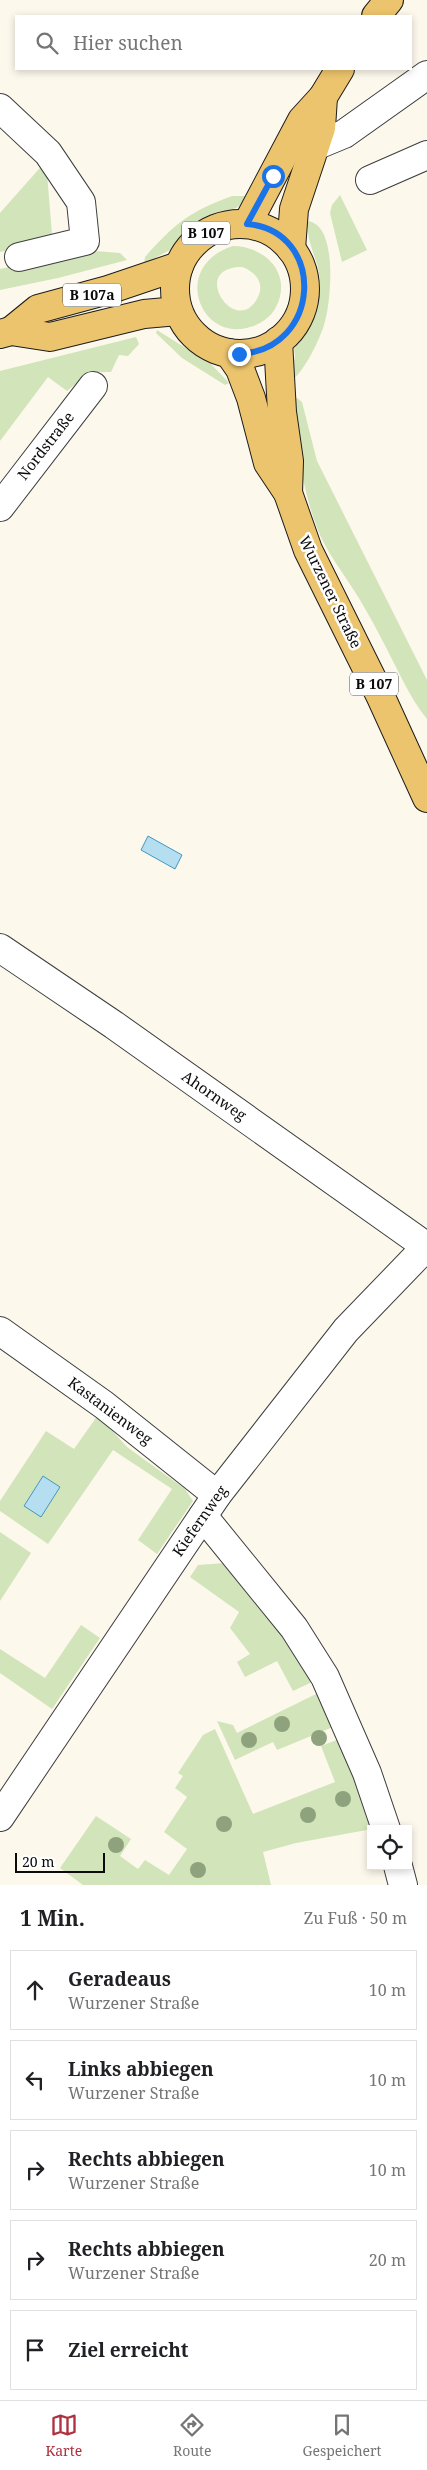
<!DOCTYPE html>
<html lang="de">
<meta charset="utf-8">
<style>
:root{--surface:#fff;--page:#f2f2f2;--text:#202124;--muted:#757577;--line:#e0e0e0;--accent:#ae3140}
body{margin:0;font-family:"Noto Serif",serif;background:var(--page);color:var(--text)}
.controls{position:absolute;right:15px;bottom:15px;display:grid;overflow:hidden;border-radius:0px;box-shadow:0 2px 8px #0003}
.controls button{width:45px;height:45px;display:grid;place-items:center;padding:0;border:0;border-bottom:1px solid var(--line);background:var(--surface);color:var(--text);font:25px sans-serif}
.scale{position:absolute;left:15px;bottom:12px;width:90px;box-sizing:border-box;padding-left:5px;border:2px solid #0b0b0b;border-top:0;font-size:14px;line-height:18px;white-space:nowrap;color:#0b0b0b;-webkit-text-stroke:4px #fff;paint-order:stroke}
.stop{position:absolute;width:15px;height:15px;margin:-11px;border:4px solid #1a73e8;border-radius:50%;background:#fff}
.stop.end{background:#1a73e8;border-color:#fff;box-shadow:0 1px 5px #0008}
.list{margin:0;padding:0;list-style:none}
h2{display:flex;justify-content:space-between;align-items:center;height:65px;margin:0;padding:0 20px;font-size:21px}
h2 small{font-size:16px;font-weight:400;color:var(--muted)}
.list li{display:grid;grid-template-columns:32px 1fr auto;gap:15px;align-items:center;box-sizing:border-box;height:80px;margin:0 10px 10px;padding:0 10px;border:1px solid var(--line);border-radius:0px}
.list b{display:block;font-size:19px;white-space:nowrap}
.list p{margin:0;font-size:16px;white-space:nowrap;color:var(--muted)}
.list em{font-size:16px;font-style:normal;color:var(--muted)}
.icon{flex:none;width:28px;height:28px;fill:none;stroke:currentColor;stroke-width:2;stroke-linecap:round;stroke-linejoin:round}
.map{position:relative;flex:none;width:427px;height:1885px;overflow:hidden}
.search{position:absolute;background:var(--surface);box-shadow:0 2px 8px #0003;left:15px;right:15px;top:15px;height:55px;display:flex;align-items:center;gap:12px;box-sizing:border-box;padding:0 18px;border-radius:0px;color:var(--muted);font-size:19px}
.sheet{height:515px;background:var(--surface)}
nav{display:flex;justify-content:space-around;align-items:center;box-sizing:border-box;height:70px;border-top:1px solid var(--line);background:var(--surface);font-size:14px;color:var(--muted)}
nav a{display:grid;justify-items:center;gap:2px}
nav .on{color:var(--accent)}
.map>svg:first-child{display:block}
.green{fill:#d2e4b9;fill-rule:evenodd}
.water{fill:#b5def0;stroke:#4397c0}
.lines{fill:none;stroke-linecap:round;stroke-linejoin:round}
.minor-casing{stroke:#3e3e3e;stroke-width:30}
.major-casing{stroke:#1c1c1c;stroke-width:30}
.minor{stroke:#fff;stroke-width:28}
.major{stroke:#ecc46d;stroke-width:28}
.tree{fill:#8ea27d}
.route{stroke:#1a73e8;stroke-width:6}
.labels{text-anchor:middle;stroke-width:5;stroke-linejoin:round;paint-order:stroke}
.shield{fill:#fff;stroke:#545454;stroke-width:1}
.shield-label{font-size:14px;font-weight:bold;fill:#0b0b0b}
.street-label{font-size:15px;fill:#0b0b0b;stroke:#fff}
</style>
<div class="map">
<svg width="427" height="1885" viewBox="0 0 427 1885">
<rect width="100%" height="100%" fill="#fdf8ec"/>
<!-- green -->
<g class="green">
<path d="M46,161L52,234L43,243L0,252V213Z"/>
<path d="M340,195L367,250L342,262L330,213L332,205Z"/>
<path d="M232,196H247L249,199L236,208L207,217L187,228L170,250L144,264L145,257C175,223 191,211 232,196Z"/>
<path d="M307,221C339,223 331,304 324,325C319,341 304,372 291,381L295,356L294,349C313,321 328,293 315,258C310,243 308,238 307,221Z"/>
<path d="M233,246C265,246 293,274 276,307C271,317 261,324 250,327C200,343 170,266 233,246ZM242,267C255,271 265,283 258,297C237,340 187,267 242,267Z"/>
<path d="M82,250L120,253L127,260L58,278L0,290V269Z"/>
<path d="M157,330L211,364L229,383L225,385L182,358L156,333Z"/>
<path d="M136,337L139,344L128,356L119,355L111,372H90L67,391L48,377L0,441V371Z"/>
<path d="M291,398H297L302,402L317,461L427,680V719C408,696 395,663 380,636C374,624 367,612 360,600C347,578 331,559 320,535C302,492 297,445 291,398Z"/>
<path d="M98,1415L127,1447L185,1489L193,1501L157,1554L138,1540L172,1489L113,1450L48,1544L0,1511V1501L46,1431L74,1449Z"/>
<path d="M0,1532L31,1553L0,1601Z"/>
<path d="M225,1563L278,1630L312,1682L293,1691L277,1661L245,1677L237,1662L250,1654L230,1628L239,1612L190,1577L198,1565Z"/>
<path d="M81,1625L100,1638L52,1709L0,1673V1649L45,1678Z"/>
<path d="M318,1693L333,1727L277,1750L273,1742L235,1760L217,1721L233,1725L237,1733Z"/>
<path d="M215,1729L253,1814L335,1782L321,1746L339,1739L353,1771L372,1829L296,1843L263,1852L271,1885H83L60,1868L96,1816L131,1839L120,1856L138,1869L145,1860L169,1875L187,1849L164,1832L187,1797L175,1788L183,1776L178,1773L203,1735Z"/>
</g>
<!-- water -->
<g class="water">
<path d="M148,836L182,855L175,869L141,850Z"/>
<path d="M43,1476L60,1487L41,1517L24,1506Z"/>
</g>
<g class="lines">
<!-- minor casing -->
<g class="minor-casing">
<g id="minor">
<path d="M0,108L48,153L81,202L85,241L19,257"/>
<path d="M315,146L344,134L427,75"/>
<path d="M370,180L427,155"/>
<path d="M0,507L93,386"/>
<path d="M0,948L114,1025L427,1247"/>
<path d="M0,1331L104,1405L217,1495"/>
<path d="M203,1516L294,1628L325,1677L367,1773L386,1829"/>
<path d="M0,1817L217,1495L346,1330L427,1246"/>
<path d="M398,1866L403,1885"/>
</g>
</g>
<!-- major casing -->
<g class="major-casing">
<g id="major">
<path d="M376,16L389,0"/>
<path d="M247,224L302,120L323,97L340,69"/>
<circle cx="240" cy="289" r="65"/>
<path d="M291,249L294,209L321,128L323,97"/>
<path d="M11,331L38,309L108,290L179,266"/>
<path d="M0,334L11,331L50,337L144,314L178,311"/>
<path d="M278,341L282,412L289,461L288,493"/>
<path d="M229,353L240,369L251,398L268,463L288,493L308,550L380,695L427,798"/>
</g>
</g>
<!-- minor -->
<use href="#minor" class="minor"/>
<!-- major -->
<use href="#major" class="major"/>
</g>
<!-- trees -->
<g class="tree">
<circle cx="282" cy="1724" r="8"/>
<circle cx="319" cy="1738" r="8"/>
<circle cx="249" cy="1740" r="8"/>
<circle cx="343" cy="1799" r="8"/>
<circle cx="308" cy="1815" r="8"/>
<circle cx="224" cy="1824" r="8"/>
<circle cx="116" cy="1845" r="8"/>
<circle cx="198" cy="1870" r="8"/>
</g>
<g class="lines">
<!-- route -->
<path class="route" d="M239,354C322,350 327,231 247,224L273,176"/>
</g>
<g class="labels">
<!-- shield labels -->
<g class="shield">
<rect x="182" y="221.5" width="48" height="23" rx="4"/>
<rect x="63" y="283.5" width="58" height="23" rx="4"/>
<rect x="350" y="672.5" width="48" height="23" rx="4"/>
</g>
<g class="shield-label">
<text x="206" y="238">B 107</text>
<text x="92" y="300">B 107a</text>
<text x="374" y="689">B 107</text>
</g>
<!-- street labels -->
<g class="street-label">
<text transform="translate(46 446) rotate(-52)" y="5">Nordstraße</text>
<text transform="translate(330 592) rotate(64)" y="5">Wurzener Straße</text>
<text transform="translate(214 1096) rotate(35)" y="5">Ahornweg</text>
<text transform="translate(110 1411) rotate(37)" y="5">Kastanienweg</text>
<text transform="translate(200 1521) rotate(-55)" y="5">Kiefernweg</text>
</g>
</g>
</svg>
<div class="controls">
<button><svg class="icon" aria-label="locate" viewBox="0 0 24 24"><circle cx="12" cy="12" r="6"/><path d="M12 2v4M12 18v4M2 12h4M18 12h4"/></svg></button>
</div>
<div class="scale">20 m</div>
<div class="stop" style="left:273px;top:176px"></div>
<div class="stop end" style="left:239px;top:354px"></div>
<div class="search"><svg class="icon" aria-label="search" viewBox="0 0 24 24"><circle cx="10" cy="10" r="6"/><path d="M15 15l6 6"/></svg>Hier suchen</div>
</div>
<section class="sheet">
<h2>1 Min.<small>Zu Fuß · 50 m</small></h2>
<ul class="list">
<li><svg class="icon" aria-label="ahead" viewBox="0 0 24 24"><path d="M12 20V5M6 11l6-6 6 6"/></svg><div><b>Geradeaus</b><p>Wurzener Straße</p></div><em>10 m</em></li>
<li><svg class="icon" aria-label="left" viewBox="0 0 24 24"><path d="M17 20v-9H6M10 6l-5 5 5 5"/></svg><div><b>Links abbiegen</b><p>Wurzener Straße</p></div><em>10 m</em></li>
<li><svg class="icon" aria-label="right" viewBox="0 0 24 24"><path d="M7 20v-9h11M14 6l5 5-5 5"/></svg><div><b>Rechts abbiegen</b><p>Wurzener Straße</p></div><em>10 m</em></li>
<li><svg class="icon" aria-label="right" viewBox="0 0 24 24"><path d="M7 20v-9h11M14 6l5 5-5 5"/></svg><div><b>Rechts abbiegen</b><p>Wurzener Straße</p></div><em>20 m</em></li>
<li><svg class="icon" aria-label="arrive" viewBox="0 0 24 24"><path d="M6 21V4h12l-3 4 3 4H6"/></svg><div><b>Ziel erreicht</b></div></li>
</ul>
</section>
<nav>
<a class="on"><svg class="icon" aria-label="map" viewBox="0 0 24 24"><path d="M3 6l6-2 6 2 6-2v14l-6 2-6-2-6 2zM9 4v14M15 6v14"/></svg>Karte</a>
<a><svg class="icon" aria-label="directions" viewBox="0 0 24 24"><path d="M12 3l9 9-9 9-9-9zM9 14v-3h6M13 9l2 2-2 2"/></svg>Route</a>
<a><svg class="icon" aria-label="saved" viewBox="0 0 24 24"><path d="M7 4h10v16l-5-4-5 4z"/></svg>Gespeichert</a>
</nav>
